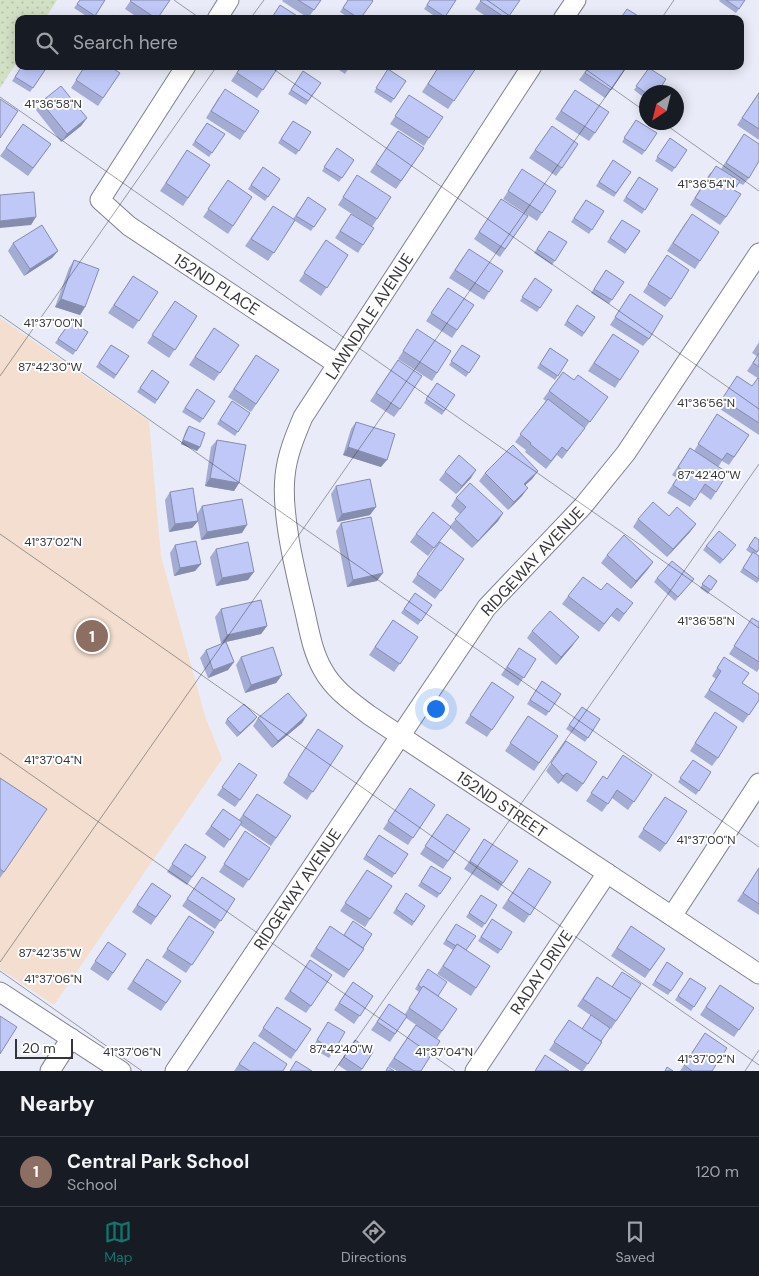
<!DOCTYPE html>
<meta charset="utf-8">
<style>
:root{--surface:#171b24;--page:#242831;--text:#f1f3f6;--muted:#9ea1a6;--line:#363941;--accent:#0f766e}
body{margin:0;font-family:"DM Sans",sans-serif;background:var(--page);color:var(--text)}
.compass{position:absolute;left:639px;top:85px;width:45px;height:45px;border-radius:50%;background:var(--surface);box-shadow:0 2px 12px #0003;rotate:215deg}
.scale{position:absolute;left:15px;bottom:12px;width:58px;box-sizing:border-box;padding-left:5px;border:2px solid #343539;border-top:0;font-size:14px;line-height:18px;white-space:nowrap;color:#343539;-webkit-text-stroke:4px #fff;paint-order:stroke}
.you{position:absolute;left:435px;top:708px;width:18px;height:18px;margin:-12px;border:4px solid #fff;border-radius:50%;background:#1a73e8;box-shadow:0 0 0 8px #1a73e833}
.badge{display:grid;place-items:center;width:32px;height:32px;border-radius:50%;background:var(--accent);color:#fff;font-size:16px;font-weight:700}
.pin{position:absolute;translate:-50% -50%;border:2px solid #fff;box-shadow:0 1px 5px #0006}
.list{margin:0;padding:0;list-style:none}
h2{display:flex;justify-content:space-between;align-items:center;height:65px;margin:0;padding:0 20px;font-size:21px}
h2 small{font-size:16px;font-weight:400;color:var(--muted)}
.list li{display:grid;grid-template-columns:32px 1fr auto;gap:15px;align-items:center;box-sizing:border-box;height:70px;padding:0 20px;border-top:1px solid var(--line)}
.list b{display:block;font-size:19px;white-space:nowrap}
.list p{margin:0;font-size:16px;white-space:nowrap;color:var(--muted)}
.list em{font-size:16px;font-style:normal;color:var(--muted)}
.icon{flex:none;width:28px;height:28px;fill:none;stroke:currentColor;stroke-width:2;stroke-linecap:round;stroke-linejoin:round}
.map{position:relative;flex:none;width:759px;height:1071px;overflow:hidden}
.search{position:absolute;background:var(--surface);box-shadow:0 2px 12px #0003;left:15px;right:15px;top:15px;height:55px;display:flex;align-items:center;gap:12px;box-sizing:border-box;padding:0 18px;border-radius:10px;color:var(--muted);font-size:19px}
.sheet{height:135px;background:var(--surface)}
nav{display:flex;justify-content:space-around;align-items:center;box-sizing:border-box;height:70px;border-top:1px solid var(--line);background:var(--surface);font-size:14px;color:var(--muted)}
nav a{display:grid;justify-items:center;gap:2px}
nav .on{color:var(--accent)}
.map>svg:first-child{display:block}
.education{fill:#f3ded0}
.green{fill:url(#green-dots)}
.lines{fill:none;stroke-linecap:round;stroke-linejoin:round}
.minor-casing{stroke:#7f818c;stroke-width:21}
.minor{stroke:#fff;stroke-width:19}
.wall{fill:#a4acd4}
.shaded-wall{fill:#868cad}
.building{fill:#bfc8f7;stroke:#868cad}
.ticks{fill:none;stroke:#343539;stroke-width:1;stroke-opacity:0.45}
.labels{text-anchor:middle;stroke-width:4;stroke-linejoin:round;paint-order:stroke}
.street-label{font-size:16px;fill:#343539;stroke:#fff}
.ticks-label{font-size:12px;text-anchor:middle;fill:#343539;stroke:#fff;stroke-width:4;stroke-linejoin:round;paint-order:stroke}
</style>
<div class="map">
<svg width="759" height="1071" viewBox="0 0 759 1071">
<defs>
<pattern id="green-dots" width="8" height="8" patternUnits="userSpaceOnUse" patternTransform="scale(1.25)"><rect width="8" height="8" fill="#d2e0c4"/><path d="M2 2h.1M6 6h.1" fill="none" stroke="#b5c1a9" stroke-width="1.8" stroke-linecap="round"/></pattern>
</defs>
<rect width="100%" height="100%" fill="#e9ecf8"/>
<!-- education -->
<path class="education" d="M0,318L149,421L161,556L205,716L222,759L54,1005L0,969Z"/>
<!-- green -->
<path class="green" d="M0,0H57L45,19H19V59L0,88Z"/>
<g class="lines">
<!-- minor casing -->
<g class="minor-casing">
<g id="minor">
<path d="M217,19L229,0"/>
<path d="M563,19L576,0"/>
<path d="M186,66L100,200L129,226L337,364"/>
<path d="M532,66L303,417C295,436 287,455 285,476C281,514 295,570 304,608C309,629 312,651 323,670C334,690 352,702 369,715L759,974"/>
<path d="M672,916L759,783"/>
<path d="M0,992L121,1071"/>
<path d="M50,1071L71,1038"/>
<path d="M175,1071L487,607L583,506L626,453L759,253"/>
<path d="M475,1071L607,873"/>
</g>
</g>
<!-- minor -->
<use href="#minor" class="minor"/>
</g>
<!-- wall -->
<g class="wall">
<path d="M80,0H105L93,19H91L74,8Z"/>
<path d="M131,0L157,19H140L125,9Z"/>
<path d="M283,0H321L308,18L282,1Z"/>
<path d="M348,0L361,19H351L340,12Z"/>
<path d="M430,0H456L443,19H439L424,9Z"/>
<path d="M481,0L507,19H490L475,9Z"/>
<path d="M720,0H745L736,13L719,1Z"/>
<path d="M22,66L45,70L30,92L12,81Z"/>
<path d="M85,66L120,73L98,106L71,88Z"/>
<path d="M241,66H279L257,98L231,81Z"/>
<path d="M333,66H350L345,74Z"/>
<path d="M439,66L476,68L448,109L422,92Z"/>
<path d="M589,66L611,90L605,98L579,80Z"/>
<path d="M649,68L646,92V99L634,90Z"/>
<path d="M388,69L406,81L391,103L374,92Z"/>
<path d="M303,71L321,83L306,105L288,94Z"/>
<path d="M759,92V140L737,125Z"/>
<path d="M219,97L245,132L240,140L206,118Z"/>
<path d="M569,98L595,133L589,141L555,119Z"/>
<path d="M41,102L87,118L81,126L61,142L36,110Z"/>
<path d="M404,103L429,138L424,146L390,124Z"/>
<path d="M636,120L645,151L642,155L622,142Z"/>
<path d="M293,121L311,132L296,155L278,143Z"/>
<path d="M207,123L225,134L209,157L192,145Z"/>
<path d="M23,124L51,144L28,176L0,156Z"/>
<path d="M552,126L562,168L556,176L529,158Z"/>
<path d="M398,131L424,148L396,189L370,172Z"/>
<path d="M744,134L749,178L743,185L739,183L734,190L726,217L720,225L690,205L710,173L721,169Z"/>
<path d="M670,138L687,150L672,172L655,161Z"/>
<path d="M337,148L354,160L339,182L322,171Z"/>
<path d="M187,150L210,165L183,206L160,191Z"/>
<path d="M613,160L631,172L614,197L596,186Z"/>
<path d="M263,167L280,179L265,201L248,189Z"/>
<path d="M517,177L542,213L537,221L503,199Z"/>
<path d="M639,177L658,189L642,214L623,201Z"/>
<path d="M228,180L252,197L228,234L203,217Z"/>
<path d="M352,183L377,219L372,227L338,205Z"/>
<path d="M308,197L326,209L311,231L295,221L268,261L245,246L273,206L293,219Z"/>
<path d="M501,199L528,216L500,257L474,239Z"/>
<path d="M586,200L604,211L589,234L571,222Z"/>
<path d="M351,214L363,245L358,253L335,238Z"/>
<path d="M622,220L640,231L625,254L607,242Z"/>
<path d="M686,222L700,261L695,269L667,251Z"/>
<path d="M549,231L567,242L552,265L534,253Z"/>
<path d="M326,240L348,255L321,296L299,281Z"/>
<path d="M13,243L58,251L52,258L24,276L8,251Z"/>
<path d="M667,255L671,299L665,307L643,292Z"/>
<path d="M463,257L489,292L484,300L449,278Z"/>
<path d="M74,260L85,307L80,315L55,307L69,268Z"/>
<path d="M606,270L624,282L609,304L591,293Z"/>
<path d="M133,276L158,292L133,329L108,313Z"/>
<path d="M535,278L552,290L537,312L520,301Z"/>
<path d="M448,288L474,305L452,338L426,321Z"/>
<path d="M630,294L649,339L643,346L610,325Z"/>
<path d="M175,301L197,316L169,358L147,343Z"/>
<path d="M577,305L595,317L582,337L564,325Z"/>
<path d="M71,321L88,332L73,355L55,343Z"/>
<path d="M214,328L239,345L214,381L189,365Z"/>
<path d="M613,334L620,380L615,388L588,371Z"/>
<path d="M412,337L437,373L432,381L398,359Z"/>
<path d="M759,342V379L747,371L757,356L752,353Z"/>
<path d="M111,345L129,356L114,379L96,367Z"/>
<path d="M462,345L480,356L466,377L449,365Z"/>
<path d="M550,348L568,360L555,380L537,368Z"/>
<path d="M256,355L279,370L251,412L228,397Z"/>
<path d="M398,360L400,409L394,417L370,401Z"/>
<path d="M152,370L169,382L155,404L137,392Z"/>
<path d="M563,372L574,380L608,397L562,459L557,455L546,469L525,452L526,450L515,442L546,401L543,399Z"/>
<path d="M737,376L752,386L759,379V435L717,407Z"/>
<path d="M437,383L455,395L442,415L424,403Z"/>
<path d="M197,389L215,401L200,423L182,412Z"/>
<path d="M232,401L250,413L235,436L217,424Z"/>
<path d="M356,422L381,467L343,455L351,429Z"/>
<path d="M712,422L749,435L729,465L722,461L718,467L716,492L711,500L700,492L690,507L667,493L677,478L672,475L690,448L694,451Z"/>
<path d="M189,426L200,447L197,451L181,444L186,430Z"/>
<path d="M217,440L239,483L234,491L205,486L211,447Z"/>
<path d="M538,471L532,479L525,485L522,496L508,510L479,481L485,473Z"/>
<path d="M445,472L471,478L456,494L439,480Z"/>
<path d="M336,486L370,515L337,522L331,494Z"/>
<path d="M170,492L197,514L202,506L242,533L201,540L197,516L198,521L192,528L169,532L165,500Z"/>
<path d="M456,498L503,513L498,521L472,548L450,528L428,556L410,542L416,534L450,526L460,514L451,506Z"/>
<path d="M669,516L696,524L690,532L667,557L633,527L638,519Z"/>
<path d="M341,523L377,581L347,587L336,531Z"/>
<path d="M755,537L759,550L756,554L759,556V581L757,583L740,572L752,554L746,550Z"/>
<path d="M440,542L464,559L435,599L412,582Z"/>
<path d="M175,545L201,564L195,571L174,576L170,553Z"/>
<path d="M706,546L733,549L720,564L703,550Z"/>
<path d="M216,549L248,580L216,586L210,557Z"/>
<path d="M607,555L653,562L648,569L631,589L601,563Z"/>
<path d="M709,575L717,581L708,594L700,588Z"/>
<path d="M657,578L694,579L675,601L654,582Z"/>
<path d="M415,593L432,605L418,625L401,613Z"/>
<path d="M568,596L627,611L619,622L611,616L599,632L562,604Z"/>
<path d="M221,609L267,626L261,634L226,642L234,662L228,670L208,678L200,658L206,650L226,642L221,643L215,617Z"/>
<path d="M393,620L418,637L394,672L369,655Z"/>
<path d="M759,622V669L757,672L729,654L747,626Z"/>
<path d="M532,631L573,645L556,665L527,638Z"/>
<path d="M519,648L536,659L518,686L501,675Z"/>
<path d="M241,657L282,675L276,683L245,693L236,665Z"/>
<path d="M724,657L742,683L759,700L743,723L704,697L716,679L712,676Z"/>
<path d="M542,681L561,694L546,716L527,704Z"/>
<path d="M492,682L514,697L487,737L465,723Z"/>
<path d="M582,707L600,719L585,742L566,729Z"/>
<path d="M307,715L302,723L272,748L253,726L258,718Z"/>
<path d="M528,716L558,736L534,771L505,751Z"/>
<path d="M257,717L254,721L237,737L225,723L227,719Z"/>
<path d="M709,720L718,758L712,766L690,751Z"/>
<path d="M318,729L343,746L307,800L283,783Z"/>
<path d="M566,741L583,784L577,792L561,781L558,784L546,771Z"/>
<path d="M693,760L711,772L696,795L678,782Z"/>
<path d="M239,763L240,800L235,807L217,795Z"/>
<path d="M652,775L628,810L612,798L602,812L586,801L603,776L607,779Z"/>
<path d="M0,778L47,809L0,878Z"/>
<path d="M410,788L435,805L408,845L383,829Z"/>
<path d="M257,794L291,816L271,846L240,825L224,848L205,834L223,809L239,820Z"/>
<path d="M665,797L666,844L660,852L638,837Z"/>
<path d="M447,814L470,829L443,869L420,854Z"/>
<path d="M379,835L408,854L392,878L363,859Z"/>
<path d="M240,839L270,848L243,888L219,872Z"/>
<path d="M484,839L518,861L498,891L464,869Z"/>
<path d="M185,844L206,857L187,885L167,872Z"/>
<path d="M431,866L451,878L437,898L418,886Z"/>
<path d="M529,868L551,882L524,923L502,908Z"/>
<path d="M759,868V915L737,901Z"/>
<path d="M367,870L392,886L365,927L340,911Z"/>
<path d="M202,877L235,899L215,929L182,906Z"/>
<path d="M152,883L171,896L151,925L132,912Z"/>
<path d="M406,893L425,906L412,926L393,913Z"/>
<path d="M481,895L497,905L482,928L466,917Z"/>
<path d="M189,916L214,932L186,973L162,957Z"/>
<path d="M492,919L512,932L498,954L478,941Z"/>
<path d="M456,924L466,950L490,966L471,996L437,974L453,950L443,944Z"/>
<path d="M330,926L364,949L344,978L310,956Z"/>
<path d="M631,926L665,949L645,978L611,956Z"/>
<path d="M108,942L126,954L108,981L90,969Z"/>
<path d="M147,959L181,981L161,1011L127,989Z"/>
<path d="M310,960L311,1006L306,1013L284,999Z"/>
<path d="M667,962L683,973L668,995L652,985Z"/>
<path d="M428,969L438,996L457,1009L437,1039L406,1018L390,1042L371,1030L389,1004L405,1014L419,992L415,989Z"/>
<path d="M597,977L630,1000L611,1029L610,1028L601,1041L602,1042L583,1071H581L549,1050L569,1020L582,1029L593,1017L577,1006Z"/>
<path d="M690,978L706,988L691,1011L675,1000Z"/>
<path d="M353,982L373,996L354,1024L334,1010Z"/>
<path d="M720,985L754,1008L734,1037L700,1015Z"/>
<path d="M277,1007L311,1029L291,1059L258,1036Z"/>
<path d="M328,1022L334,1051L329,1058L312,1048Z"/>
<path d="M416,1025L421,1071H397L388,1066Z"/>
<path d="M705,1033L712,1071H680Z"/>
<path d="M355,1040L373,1052L361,1071H347L338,1065Z"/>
<path d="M254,1042L283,1071H234Z"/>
</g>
<!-- shaded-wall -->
<g class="shaded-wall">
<path d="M87,118L81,126L61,142L67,134Z"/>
<path d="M36,217L31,225L0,228V221Z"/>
<path d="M58,251L52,258L24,276L30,269Z"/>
<path d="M61,299L85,307L80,315L55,307Z"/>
<path d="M183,440L200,447L197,451L181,444Z"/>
<path d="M348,447L387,460L381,467L343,455Z"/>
<path d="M476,470L471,478L456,494L462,486Z"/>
<path d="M538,471L532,479L518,492L524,484Z"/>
<path d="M210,478L239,483L234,491L205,486Z"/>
<path d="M528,488L522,496L508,510L514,502Z"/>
<path d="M376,507L370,515L337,522L342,514Z"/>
<path d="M503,513L498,521L472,548L478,541Z"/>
<path d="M198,521L192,528L169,532L175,524Z"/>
<path d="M696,524L690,532L667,557L673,549Z"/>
<path d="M247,525L242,533L201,540L207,532Z"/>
<path d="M653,562L648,569L631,589L636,581Z"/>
<path d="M201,564L195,571L174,576L180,568Z"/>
<path d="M254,572L248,580L216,586L222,578Z"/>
<path d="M383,573L377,581L347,587L353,580Z"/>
<path d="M267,626L261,634L221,643L227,635Z"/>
<path d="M579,637L573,645L556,665L561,657Z"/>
<path d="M234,662L228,670L208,678L213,670Z"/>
<path d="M282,675L276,683L245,693L251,685Z"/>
<path d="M307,715L302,723L272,748L278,741Z"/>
<path d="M257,717L254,721L237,737L240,733Z"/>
<path d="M567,773L561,781L558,784L563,776Z"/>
</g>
<!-- building -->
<g class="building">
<path d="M80,0H105L95,16L77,4Z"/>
<path d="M131,0H170L157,19L130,1Z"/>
<path d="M298,0H321L314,10Z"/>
<path d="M348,0H372L373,1L360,19L343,8Z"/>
<path d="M430,0H456L445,17L427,5Z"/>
<path d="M481,0H520L507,19L480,1Z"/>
<path d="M726,0H745L739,9Z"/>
<path d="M280,5L302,19H271Z"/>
<path d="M627,9L643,19H620Z"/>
<path d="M113,15L119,19H110Z"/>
<path d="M462,16L467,19H460Z"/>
<path d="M22,66H40L45,70L33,88L15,77Z"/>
<path d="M85,66H109L120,73L103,98L76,80Z"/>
<path d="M241,66H279L263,90L237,73Z"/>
<path d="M342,66H350L347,70Z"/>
<path d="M439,66H473L476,68L454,101L428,84Z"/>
<path d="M589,66H627L611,90L585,73Z"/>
<path d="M649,68L666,79L658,92L646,93L636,86Z"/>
<path d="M388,69L406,81L394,99L376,88Z"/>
<path d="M303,71L321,83L308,101L291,90Z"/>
<path d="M61,86L87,118L67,134L41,102Z"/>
<path d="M225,89L259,111L245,132L211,111Z"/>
<path d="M575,90L609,112L595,133L561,111Z"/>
<path d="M759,93V129L742,118Z"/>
<path d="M409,95L443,117L429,138L395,116Z"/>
<path d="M0,99L18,111L0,138Z"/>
<path d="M636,120L657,133L645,151L624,138Z"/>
<path d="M293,121L311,132L299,151L281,139Z"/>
<path d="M207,123L225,134L212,153L195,141Z"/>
<path d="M23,124L51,144L33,168L6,148Z"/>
<path d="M552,126L578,144L562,168L535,150Z"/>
<path d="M398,131L424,148L401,181L376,164Z"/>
<path d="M744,134L759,144V161L749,178L726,163Z"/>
<path d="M670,138L687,150L675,168L657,157Z"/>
<path d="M337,148L354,160L342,178L324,167Z"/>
<path d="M187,150L210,165L188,198L166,183Z"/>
<path d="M613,160L631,172L616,193L599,182Z"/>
<path d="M716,166L740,181L734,190L741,194L726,217L695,198Z"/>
<path d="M263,167L280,179L268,197L251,185Z"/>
<path d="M522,169L556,191L542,213L508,191Z"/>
<path d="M357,175L391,197L377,219L343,197Z"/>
<path d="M639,177L658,189L645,210L626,197Z"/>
<path d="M228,180L252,197L233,226L208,209Z"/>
<path d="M34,192L36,217L0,221V195Z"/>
<path d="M308,197L326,209L314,227L296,216Z"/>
<path d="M501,199L528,216L505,249L479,232Z"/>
<path d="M586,200L604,211L592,230L574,218Z"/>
<path d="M273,206L295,220L274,253L251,239Z"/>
<path d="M351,214L374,228L363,245L340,231Z"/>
<path d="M692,214L719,232L700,261L673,243Z"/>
<path d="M622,220L640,231L627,250L610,238Z"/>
<path d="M42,225L58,251L30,269L13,243Z"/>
<path d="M549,231L567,242L555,261L537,249Z"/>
<path d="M326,240L348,255L327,288L304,273Z"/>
<path d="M469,249L503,271L489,292L455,270Z"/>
<path d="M667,255L689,270L671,299L648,284Z"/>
<path d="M74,260L99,269L85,307L61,299Z"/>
<path d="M606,270L624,282L612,300L594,289Z"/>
<path d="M133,276L158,292L139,321L114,305Z"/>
<path d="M535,278L552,290L540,308L522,297Z"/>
<path d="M448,288L474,305L457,330L431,313Z"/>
<path d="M630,294L663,316L649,339L615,317Z"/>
<path d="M175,301L197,316L175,350L152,335Z"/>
<path d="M577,305L595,317L584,333L567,321Z"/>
<path d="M71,321L88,332L76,351L58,339Z"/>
<path d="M214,328L239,345L220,373L195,357Z"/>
<path d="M417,329L451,351L437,373L403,351Z"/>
<path d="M613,334L639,351L620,380L594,363Z"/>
<path d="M111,345L129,356L116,375L99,363Z"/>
<path d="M462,345L480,356L469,373L451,361Z"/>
<path d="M550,348L568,360L558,376L540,364Z"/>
<path d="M759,353V367L753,363Z"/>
<path d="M256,355L279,370L256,404L234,389Z"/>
<path d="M398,360L422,376L400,409L376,393Z"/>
<path d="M152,370L169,382L157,400L140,388Z"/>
<path d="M563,372L574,380L578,375L608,397L590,422L549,391Z"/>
<path d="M737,376L752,386L758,378L759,379V423L722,399Z"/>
<path d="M437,383L455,395L444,411L426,399Z"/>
<path d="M197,389L215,401L203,419L185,408Z"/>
<path d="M548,399L585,428L567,451L562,447L551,461L530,444L531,443L520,434Z"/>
<path d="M232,401L250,413L238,432L220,420Z"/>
<path d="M717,414L749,435L734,457L727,453L722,460L698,444Z"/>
<path d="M356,422L395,434L387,460L348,447Z"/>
<path d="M189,426L205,433L200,447L183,440Z"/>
<path d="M217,440L246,445L239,483L210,478Z"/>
<path d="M513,445L538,471L524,484L528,488L514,502L485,473Z"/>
<path d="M690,448L728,473L716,492L705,484L695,500L673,485L682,470L678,467Z"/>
<path d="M459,455L476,470L462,486L445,472Z"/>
<path d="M370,479L376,507L342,514L336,486Z"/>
<path d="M470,483L503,513L478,541L455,519L466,507L456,498Z"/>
<path d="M193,488L198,521L175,524L170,492Z"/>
<path d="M242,499L247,525L207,532L202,506Z"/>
<path d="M653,502L669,516L677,507L696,524L673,549L638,519Z"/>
<path d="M433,512L451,527L434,548L416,534Z"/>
<path d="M371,517L383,573L353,580L341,523Z"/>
<path d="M719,531L736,545L723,560L706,546Z"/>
<path d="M624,535L653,562L636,581L607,555Z"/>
<path d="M755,537L759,540V549L757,552L749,546Z"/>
<path d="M196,541L201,564L180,568L175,545Z"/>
<path d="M248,542L254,572L222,578L216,549Z"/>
<path d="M440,542L464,559L441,591L417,574Z"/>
<path d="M753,552L759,556V579L743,568Z"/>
<path d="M672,561L694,579L678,597L657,578Z"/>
<path d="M709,575L717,581L711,590L702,584Z"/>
<path d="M583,577L601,590L607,583L633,603L624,614L617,608L604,624L568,596Z"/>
<path d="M415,593L432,605L421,621L404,609Z"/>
<path d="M261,600L267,626L227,635L221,609Z"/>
<path d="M550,611L579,637L561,657L532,631Z"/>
<path d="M752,618L759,622V662L734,646Z"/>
<path d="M393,620L418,637L400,664L375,647Z"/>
<path d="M226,642L234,662L213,670L206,650Z"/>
<path d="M273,647L282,675L251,685L241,657Z"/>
<path d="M519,648L536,659L524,678L507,667Z"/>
<path d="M724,657L749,673L742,683L759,694V700L749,715L709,690L721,671L717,668Z"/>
<path d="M542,681L561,694L549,712L530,700Z"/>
<path d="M492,682L514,697L492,730L470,715Z"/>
<path d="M288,693L307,715L278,741L258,718Z"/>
<path d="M244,704L257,717L240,733L227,719Z"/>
<path d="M582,707L600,719L588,738L569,725Z"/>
<path d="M715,712L737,727L718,758L695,743Z"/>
<path d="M528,716L558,736L539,763L510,743Z"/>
<path d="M318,729L343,746L313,792L288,775Z"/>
<path d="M566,741L597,762L583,784L567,773L563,776L551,763Z"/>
<path d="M623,755L652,775L634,802L617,790L608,804L591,793L603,776L607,779Z"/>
<path d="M693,760L711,772L699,791L680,778Z"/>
<path d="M239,763L257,775L240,800L222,787Z"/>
<path d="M0,778L47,809L4,872L0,869Z"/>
<path d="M410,788L435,805L413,838L388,821Z"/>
<path d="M257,794L291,816L276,838L243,815Z"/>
<path d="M665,797L687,811L666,844L643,829Z"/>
<path d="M223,809L242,822L230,840L211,826Z"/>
<path d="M447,814L470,829L448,861L425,846Z"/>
<path d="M245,831L270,848L249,880L224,864Z"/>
<path d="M379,835L408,854L395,874L366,855Z"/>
<path d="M484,839L518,861L503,883L470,861Z"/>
<path d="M185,844L206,857L192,877L172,864Z"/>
<path d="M431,866L451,878L440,894L421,882Z"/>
<path d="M529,868L551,882L530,915L508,900Z"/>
<path d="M759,868V904L743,893Z"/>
<path d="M367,870L392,886L370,919L345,903Z"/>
<path d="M202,877L235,899L221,921L187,899Z"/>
<path d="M152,883L171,896L156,917L137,905Z"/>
<path d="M406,893L425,906L414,922L396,909Z"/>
<path d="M481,895L497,905L485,924L469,913Z"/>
<path d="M189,916L214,932L192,965L167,949Z"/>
<path d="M492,919L512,932L501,950L481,937Z"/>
<path d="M353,921L372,934L363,948L344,935Z"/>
<path d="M456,924L476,936L466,950L457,944L456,946L446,940Z"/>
<path d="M330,926L364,949L349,970L316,948Z"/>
<path d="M631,926L665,949L650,970L617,948Z"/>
<path d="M108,942L126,954L113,973L95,961Z"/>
<path d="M457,944L490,966L476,988L443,966Z"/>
<path d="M147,959L181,981L166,1003L133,981Z"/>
<path d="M310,960L332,975L311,1006L290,991Z"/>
<path d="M667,962L683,973L671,991L655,981Z"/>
<path d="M428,969L447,982L438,996L423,986L422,988L418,985Z"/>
<path d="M622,972L641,984L630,1000L631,999L612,987Z"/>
<path d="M597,977L631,999L616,1021L583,999Z"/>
<path d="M690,978L706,988L694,1007L678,996Z"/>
<path d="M353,982L373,996L360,1016L339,1003Z"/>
<path d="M720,985L754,1008L739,1030L706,1007Z"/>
<path d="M423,986L457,1009L442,1031L409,1008Z"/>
<path d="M389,1004L407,1016L395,1034L377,1022Z"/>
<path d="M277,1007L311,1029L296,1051L263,1028Z"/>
<path d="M591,1015L610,1028L601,1041L582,1029Z"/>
<path d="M0,1016L17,1027L0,1054Z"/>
<path d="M569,1020L602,1042L588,1064L554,1042Z"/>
<path d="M328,1022L345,1032L334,1051L317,1040Z"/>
<path d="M416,1025L440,1041L421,1071H414L394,1058Z"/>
<path d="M705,1033L727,1048L712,1071H692L684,1065Z"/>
<path d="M355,1040L373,1052L362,1069L344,1057Z"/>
<path d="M254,1042L287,1064L283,1071H250L239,1064Z"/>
<path d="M545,1055L569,1071H535Z"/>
<path d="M296,1061L312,1071H290Z"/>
<path d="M388,1067L394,1071H386Z"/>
<path d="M667,1067L673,1071H665Z"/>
</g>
<!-- ticks -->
<path class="ticks" d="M174,0L201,19M487,0L514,19M250,19L264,0M661,19L674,0M269,66L759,409M581,66L646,112M0,97L759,628M662,122L759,191M0,315L759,847M0,376L217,66M0,534L759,1065M0,753L455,1071M0,962L627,66M0,971L142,1071M334,1071L759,464M745,1071L759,1050"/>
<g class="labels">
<!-- street labels -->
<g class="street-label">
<text transform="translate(217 284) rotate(33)" y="6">152ND PLACE</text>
<text transform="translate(369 316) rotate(-57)" y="6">LAWNDALE AVENUE</text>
<text transform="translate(532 561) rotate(-47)" y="6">RIDGEWAY AVENUE</text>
<text transform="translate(502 804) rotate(34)" y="6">152ND STREET</text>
<text transform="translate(297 889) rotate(-56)" y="6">RIDGEWAY AVENUE</text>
<text transform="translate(541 972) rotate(-56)" y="6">RADAY DRIVE</text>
</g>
</g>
<g class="ticks-label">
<text x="53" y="108">41°36'58"N</text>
<text x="706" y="188">41°36'54"N</text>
<text x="53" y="327">41°37'00"N</text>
<text x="50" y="371">87°42'30"W</text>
<text x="706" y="407">41°36'56"N</text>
<text x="709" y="479">87°42'40"W</text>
<text x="53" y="546">41°37'02"N</text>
<text x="706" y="625">41°36'58"N</text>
<text x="53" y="764">41°37'04"N</text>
<text x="706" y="844">41°37'00"N</text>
<text x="50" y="957">87°42'35"W</text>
<text x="53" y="983">41°37'06"N</text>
<text x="341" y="1053">87°42'40"W</text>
<text x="132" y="1056">41°37'06"N</text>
<text x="444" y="1056">41°37'04"N</text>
<text x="706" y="1063">41°37'02"N</text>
</g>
</svg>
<svg class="compass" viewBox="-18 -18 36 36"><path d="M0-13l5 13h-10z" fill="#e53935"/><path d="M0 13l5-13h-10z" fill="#9ea1a6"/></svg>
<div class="scale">20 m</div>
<div class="you"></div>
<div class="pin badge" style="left:92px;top:636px;background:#8d6e63">1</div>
<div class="search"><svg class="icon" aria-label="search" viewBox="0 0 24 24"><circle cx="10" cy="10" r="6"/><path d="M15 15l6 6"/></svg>Search here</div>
</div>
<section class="sheet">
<h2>Nearby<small></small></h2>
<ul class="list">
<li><span class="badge" style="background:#8d6e63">1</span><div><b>Central Park School</b><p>School</p></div><em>120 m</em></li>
</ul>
</section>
<nav>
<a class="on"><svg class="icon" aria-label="map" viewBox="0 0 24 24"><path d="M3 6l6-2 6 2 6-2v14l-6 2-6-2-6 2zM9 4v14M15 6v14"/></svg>Map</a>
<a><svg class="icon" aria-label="directions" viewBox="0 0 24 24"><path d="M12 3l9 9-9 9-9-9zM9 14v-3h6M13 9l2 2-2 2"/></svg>Directions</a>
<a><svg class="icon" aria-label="saved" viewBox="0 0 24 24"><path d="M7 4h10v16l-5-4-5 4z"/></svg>Saved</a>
</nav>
